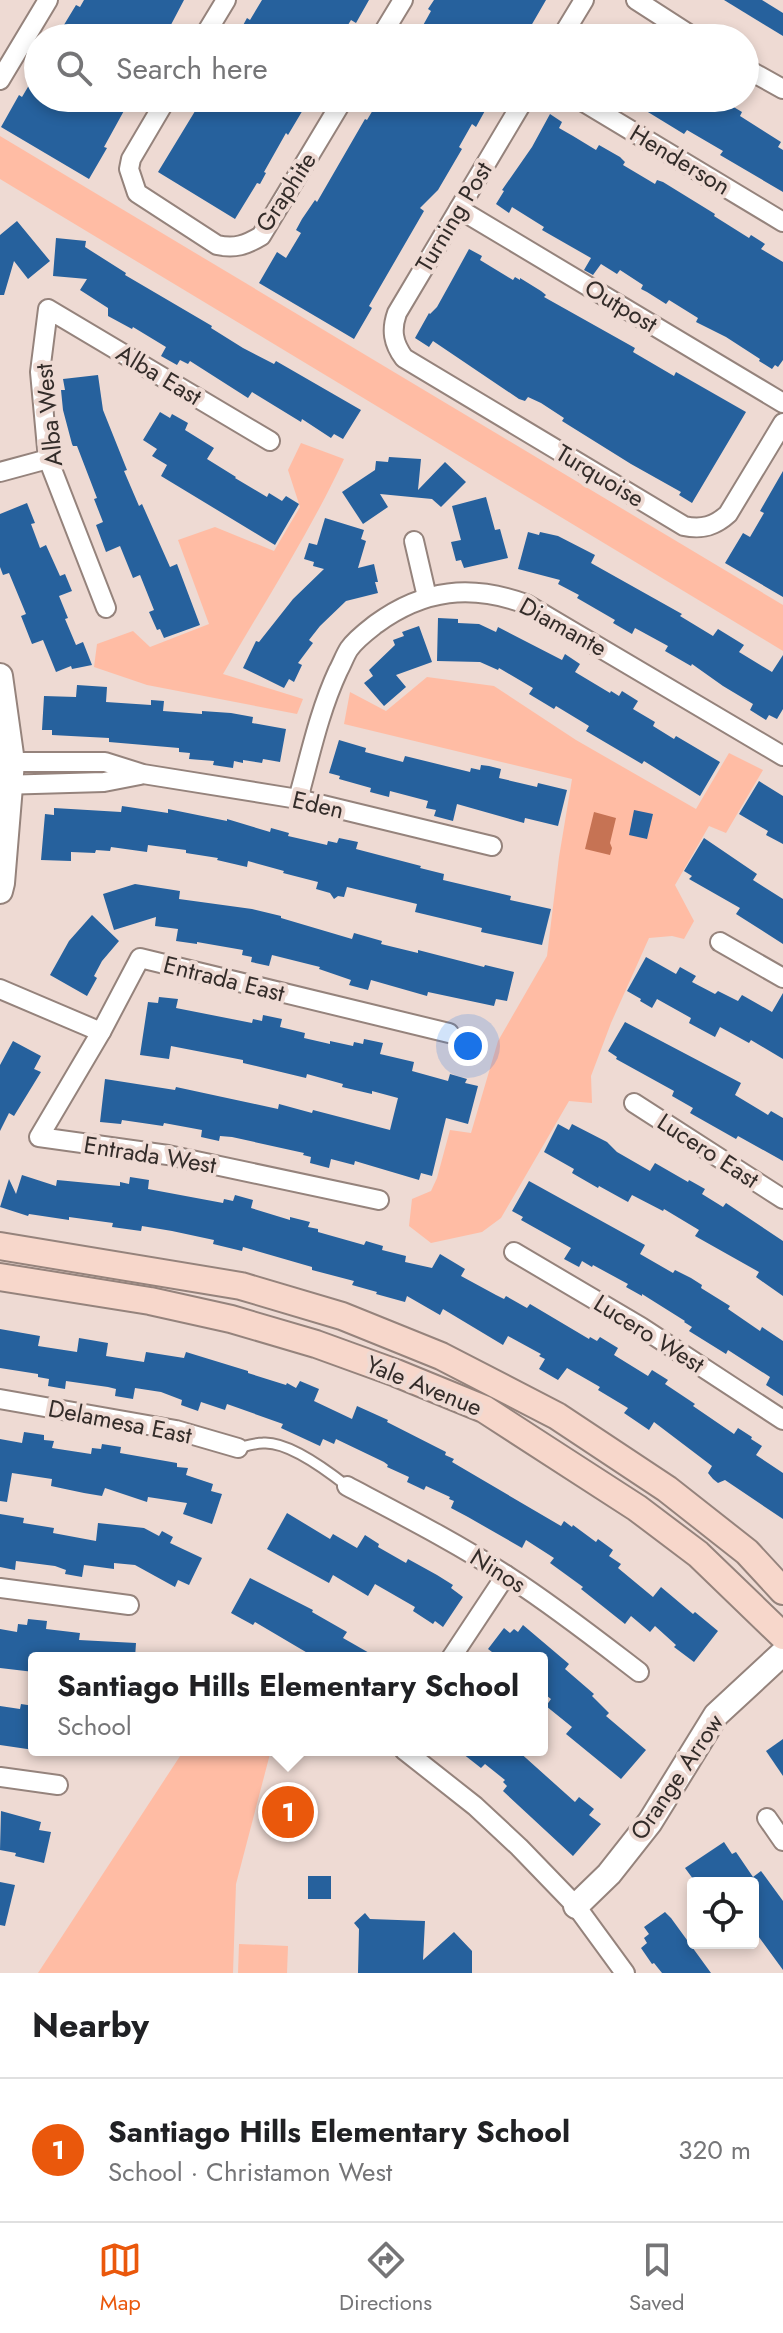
<!DOCTYPE html>
<meta charset="utf-8">
<style>
:root{--surface:#fff;--page:#f2f2f2;--text:#202124;--muted:#757577;--line:#e0e0e0;--accent:#ea580c}
body{margin:0;font-family:Jost,sans-serif;background:var(--page);color:var(--text)}
.controls{position:absolute;right:24px;bottom:24px;display:grid;overflow:hidden;border-radius:8px;box-shadow:0 4px 12px #0003}
.controls button{width:72px;height:72px;display:grid;place-items:center;padding:0;border:0;border-bottom:2px solid var(--line);background:var(--surface);color:var(--text);font:40px sans-serif}
.you{position:absolute;left:468px;top:1046px;width:28px;height:28px;margin:-20px;border:6px solid #fff;border-radius:50%;background:#1a73e8;box-shadow:0 0 0 12px #1a73e833}
.badge{display:grid;place-items:center;width:52px;height:52px;border-radius:50%;background:var(--accent);color:#fff;font-size:26px;font-weight:700}
.pin{position:absolute;translate:-50% -50%;border:4px solid #fff;box-shadow:0 2px 8px #0006}
.popup{position:absolute;left:28px;top:1652px;width:520px;height:104px;box-sizing:border-box;display:grid;place-content:center;border-radius:8px;background:var(--surface);filter:drop-shadow(0 2px 6px #0005);font-size:26px;white-space:nowrap;color:var(--muted)}
.popup b{font-size:30px;color:var(--text)}
.popup::after{content:'';position:absolute;left:50%;top:100%;margin-left:-16px;border:16px solid transparent;border-top-color:var(--surface)}
.list{margin:0;padding:0;list-style:none}
h2{display:flex;justify-content:space-between;align-items:center;height:104px;margin:0;padding:0 32px;font-size:34px}
h2 small{font-size:26px;font-weight:400;color:var(--muted)}
.list li{display:grid;grid-template-columns:52px 1fr auto;gap:24px;align-items:center;box-sizing:border-box;height:144px;padding:0 32px;border-top:2px solid var(--line)}
.list b{display:block;font-size:30px;white-space:nowrap}
.list p{margin:0;font-size:26px;white-space:nowrap;color:var(--muted)}
.list em{font-size:26px;font-style:normal;color:var(--muted)}
.icon{flex:none;width:44px;height:44px;fill:none;stroke:currentColor;stroke-width:2;stroke-linecap:round;stroke-linejoin:round}
.map{position:relative;flex:none;width:783px;height:1973px;overflow:hidden}
.search{position:absolute;background:var(--surface);box-shadow:0 4px 12px #0003;left:24px;right:24px;top:24px;height:88px;display:flex;align-items:center;gap:20px;box-sizing:border-box;padding:0 28px;border-radius:44px;color:var(--muted);font-size:30px}
.sheet{height:248px;background:var(--surface)}
nav{display:flex;justify-content:space-around;align-items:center;box-sizing:border-box;height:112px;border-top:2px solid var(--line);background:var(--surface);font-size:22px;color:var(--muted)}
nav a{display:grid;justify-items:center;gap:4px}
nav .on{color:var(--accent)}
.map>svg:first-child{display:block}
.green{fill:#ffbca4}
.water{fill:#c67354}
.building{fill:#26619d}
.lines{fill:none;stroke-linecap:round;stroke-linejoin:round}
.service-casing{stroke:#95837c;stroke-width:13}
.minor-casing{stroke:#95837c;stroke-width:22}
.tertiary-casing{stroke:#95837c;stroke-width:28}
.secondary-casing{stroke:#95837c;stroke-width:30}
.service{stroke:#fff;stroke-width:9}
.minor{stroke:#fff;stroke-width:18}
.tertiary{stroke:#fff;stroke-width:24}
.secondary{stroke:#f7d7cb;stroke-width:26}
.labels{text-anchor:middle;stroke-width:8;stroke-linejoin:round;paint-order:stroke}
.street-label{font-size:24px;fill:#332c29;stroke:#eedad3}
</style>
<div class="map">
<svg width="783" height="1973" viewBox="0 0 783 1973">
<rect width="100%" height="100%" fill="#eedad3"/>
<!-- green -->
<g class="green">
<path d="M0,136L783,605V651L0,179Z"/>
<path d="M301,443L344,459C309,534 264,603 223,674L303,699L297,714L147,685L94,667L97,644L133,631L150,647L209,624L178,540L215,527L274,551L300,507L288,470Z"/>
<path d="M427,677L494,686L576,740L696,809L729,753L763,770L726,833L709,826L675,885L694,921L684,939L672,936L649,938L611,1023L591,1076L592,1103L569,1101L501,1218L482,1232L431,1243L409,1226L412,1199L431,1191L437,1178L450,1130L471,1133L498,1041L547,956L559,857L572,779L344,724L350,692L386,711Z"/>
<path d="M184,1750H271L236,1884L233,1973H38Z"/>
<path d="M239,1944L288,1946L287,1973H238Z"/>
</g>
<!-- water -->
<path class="water" d="M594,812L616,818L610,843L612,848L610,855L585,849Z"/>
<!-- building -->
<g class="building">
<path d="M84,0H184L164,38H56L76,5L80,7Z"/>
<path d="M262,0H369L356,23L351,20L340,38H301L287,30L282,38H236L247,18L250,20Z"/>
<path d="M434,0H546L524,38H416L431,11L428,9Z"/>
<path d="M724,0H762L783,13V36Z"/>
<path d="M38,70V98H131L104,147L107,148L89,179L1,127L19,95L22,97Z"/>
<path d="M203,98H310L288,135L286,133L264,172L266,173L260,184L257,183L235,219L158,172Z"/>
<path d="M380,98H492L476,127L472,124L459,147L462,149L438,190L420,208L424,211L369,306L372,308L354,339L259,283L277,252L286,258L301,233L296,230L302,219L315,200L317,202L365,119L367,120Z"/>
<path d="M625,98H714L726,105L727,103L742,112L740,116L781,142L778,147L783,150V192L720,155L723,151L687,130L684,134L679,131Z"/>
<path d="M550,114L562,122L559,128L573,136L596,150L599,145L620,157L625,162L623,165L655,184L657,180L663,182L715,214L714,216L749,238L751,235L765,244L761,249L783,262V360L778,367L775,365L772,369L759,361L760,359L726,337L696,322L698,318L669,300L666,304L647,292L641,289L643,285L620,270L617,274L601,264L593,275L584,270L591,258L542,230L544,227L512,207L509,213L496,204L504,191L502,190L532,147Z"/>
<path d="M17,221L50,261L28,279L14,261L4,295H0V235Z"/>
<path d="M56,238L86,241L85,247L126,273L125,275L212,326L211,328L243,348L274,364L276,361L361,410L343,439L334,434L331,438L302,419L301,422L252,392L248,398L190,361L188,364L180,360L177,365L161,356L166,347L133,327L132,329L108,316V308L80,290L87,279L53,276Z"/>
<path d="M469,249L482,256L480,260L513,280L515,277L520,280V278L541,291L546,295L544,297L635,348L633,352L674,376L676,372L746,412L692,503L679,495L681,492L631,464L562,421L564,418L541,403L528,397L525,401L519,399L433,341L429,347L415,338L429,313L430,314L437,307L452,280Z"/>
<path d="M98,375L103,410L127,470L124,471L139,506L142,504L170,567L177,564L200,625L164,638L160,629L157,630L149,612L154,610L140,575L133,578L120,546L106,552L96,525L103,522L94,499L97,498L77,446H73L72,444L63,410L61,390H65L63,379Z"/>
<path d="M160,412L170,418L172,414L188,423L185,430L214,448L207,459L236,477L235,478L267,497L269,493L282,501L286,496L299,504L275,545L161,476L167,465L152,456L157,449L143,440Z"/>
<path d="M389,457L421,459L418,490L445,462L466,482L441,507L432,499L380,494L388,507L363,524L342,492L375,470L376,461L388,462Z"/>
<path d="M783,471V597L725,563L743,533L750,537L764,513L760,511Z"/>
<path d="M486,497L495,530L500,529L508,558L464,568L461,560L456,561L451,542L461,540L452,506Z"/>
<path d="M27,503L35,523L31,524L40,548L46,545L60,576L65,574L72,591L59,596L68,618L65,619L76,645L83,642L92,665L72,669L71,666L56,672L43,640L32,644L21,616L26,614L9,573L3,575L0,567V514Z"/>
<path d="M325,518L364,530L361,539L366,541L358,568L374,564L378,582H375L378,593L346,601L320,626L309,640L313,643L298,663L302,665L294,682L289,679L284,688L243,668L256,641L259,642L293,599L324,569L313,566L314,562L304,559L309,543L317,545Z"/>
<path d="M528,532L539,535L540,532L558,536L595,555L591,563L682,614L680,616L713,636L718,629L744,645L739,652L772,672L783,655V709L777,719L769,715L766,720L750,710L753,704L723,686L692,664L691,666L665,651L668,646L635,628L632,634L613,623L615,620L577,598L579,595L558,584L560,580L518,569Z"/>
<path d="M438,618L458,619V623L479,624L496,632L498,627L562,660L565,654L580,664L575,672L610,693L611,691L619,696L622,691L638,701L633,709L655,722L653,726L674,739L676,736L720,762L700,796L644,761L642,764L586,731L589,726L556,706L554,709L529,694L533,688L499,668L498,670L480,662L437,661Z"/>
<path d="M419,626L432,662L396,675L406,687L384,706L364,683L373,676L369,670L395,645L393,640L404,636L402,632Z"/>
<path d="M77,685L107,687L106,702L151,705V700L164,701L163,711L202,714V711L231,713L253,717L252,723L286,729L280,762L263,759L262,763L243,760V763L234,761L233,768L213,765L214,761L189,759L190,753L179,752V748L109,742V738L52,735V730H42L44,696L76,697Z"/>
<path d="M339,740L366,748L365,752L403,762L405,756L470,772L471,768L480,770L481,765L489,766L501,769L499,778L537,787L538,783L567,790L558,826L525,818L524,823L457,804L453,821L434,816L436,810L426,808L428,801L390,791L389,797L370,792L371,788L339,779L340,776L329,773Z"/>
<path d="M759,781L783,796V844L766,835L768,831L739,814Z"/>
<path d="M122,806L168,813V809L227,821V819L270,832L271,828L289,833L288,836L327,845L328,841L337,843L339,838L358,842L356,849L421,866L420,868L444,874L443,880L511,896L510,900L551,909L542,945L481,932L482,928L415,912L417,904L347,887L344,897L338,896L334,899L330,893L316,889L318,882L283,873L284,871L248,861L247,867L217,860L218,858L186,853V850L148,845L147,852L111,847L110,851L96,850L95,853L71,852V861L41,860L45,814L54,815V808L121,812Z"/>
<path d="M634,810L653,814L647,839L629,835Z"/>
<path d="M704,838L757,874L753,880L783,899V944L736,914L740,908L689,879L692,876L684,871Z"/>
<path d="M135,884L180,891L179,899L252,909L281,916V918L352,939L354,933L382,941L381,944L418,953V950L484,967L485,965L514,972L507,1001L496,999L494,1006L428,992L427,996L371,980L368,990L349,985L351,980L319,969L320,967L272,955L269,966L251,962L252,957L242,955L243,950L197,942V944L176,941L178,929L155,926L156,917L114,930L103,894Z"/>
<path d="M92,915L119,941L102,961L94,976L97,978L87,996L50,975L69,941Z"/>
<path d="M646,957L676,974L680,967L696,976L692,982L715,994L718,991L738,1001L742,995L772,1012L783,993V1059L751,1040L749,1043L720,1027L715,1037L689,1023L691,1018L657,999L652,1008L640,1001L641,999L627,991Z"/>
<path d="M159,997L178,999L176,1008L252,1023L253,1019L262,1021L263,1015L282,1019L280,1027L305,1033L304,1038L330,1044V1041L353,1046L354,1042L363,1044L364,1039L383,1043L380,1054L414,1062L412,1071L448,1081L450,1074L467,1079L465,1083L478,1086L468,1124L446,1118L432,1176L421,1173L419,1180L355,1161L354,1165L331,1159L329,1168L310,1163L311,1157L303,1155L304,1153L232,1137L220,1136L219,1141L201,1137L202,1130L164,1123L163,1126L122,1120L121,1124L100,1122L105,1079L175,1090L176,1087L278,1109L279,1104L312,1113L313,1110L390,1130L398,1098L372,1091V1094L342,1087L343,1084L307,1074L306,1078L243,1063V1060L171,1046L169,1059L140,1055L148,1002L158,1003Z"/>
<path d="M625,1022L741,1083L735,1095L768,1115L771,1111L783,1118V1161L738,1136L736,1139L690,1113L693,1108L672,1096L674,1091L616,1059L617,1057L608,1051Z"/>
<path d="M13,1041L41,1056L34,1069L41,1072L14,1116L9,1113L0,1131V1065Z"/>
<path d="M558,1124L569,1130L572,1124L607,1142L617,1152L650,1171L655,1163L688,1182L689,1180L705,1189L702,1194L723,1207L726,1203L783,1241V1296L756,1277L759,1272L695,1236L699,1230L664,1209L663,1211L632,1195L628,1202L599,1186L598,1188L572,1173L574,1169L544,1152Z"/>
<path d="M22,1175L56,1186L57,1180L120,1186V1182L129,1184L130,1177L149,1180L148,1189L223,1203L224,1199L233,1201L235,1195L253,1200L251,1208L290,1220V1217L310,1222L308,1227L318,1229V1232L364,1245L366,1241L383,1246L382,1250L406,1256L405,1262L432,1268L440,1254L465,1269L461,1276L496,1295L504,1299L506,1296L527,1308L530,1304L589,1339L590,1337L597,1341L600,1337L618,1348L614,1355L648,1376L652,1370L668,1380L665,1384L695,1404L693,1406L734,1434L738,1428L752,1437L751,1439L762,1446L756,1455L783,1473V1519L725,1480L718,1483L713,1479L708,1473L712,1466L654,1422L649,1430L624,1413L628,1408L598,1390L600,1387L567,1368L558,1380L539,1369L545,1359L539,1356L541,1354L508,1336L503,1345L443,1309L440,1315L407,1296L405,1302L376,1294L377,1292L352,1285L354,1281L312,1270V1267L243,1247L242,1251L213,1244L214,1240L172,1231L142,1226L141,1231L112,1227L113,1223L69,1217V1220L29,1214L28,1216L0,1207L9,1179L16,1194Z"/>
<path d="M529,1181L645,1245L640,1254L673,1273L675,1270L691,1278L702,1285L701,1288L730,1306L728,1309L760,1331L762,1327L783,1341V1396L766,1385L770,1377L728,1350L726,1354L689,1331L692,1327L684,1322L685,1321L642,1294V1296L626,1287L628,1284L593,1265L592,1267L582,1261L579,1267L564,1259L571,1248L521,1220L523,1217L512,1211Z"/>
<path d="M0,1329L40,1336L38,1346L77,1352L79,1338L108,1343L106,1356L144,1362L146,1352L184,1358L186,1352L248,1371V1373L286,1385L287,1383L296,1388L300,1381L319,1389L314,1401L352,1419L357,1406L388,1420L387,1422L446,1452L445,1455L454,1459L452,1462L561,1526L564,1521L572,1527L573,1525L596,1542L598,1539L613,1550L609,1556L621,1564L618,1568L653,1597L661,1587L693,1614L695,1612L718,1631L694,1662L674,1647L676,1645L655,1626L650,1632L631,1616L625,1624L581,1589L583,1587L550,1563L554,1558L526,1540L522,1548L468,1517L451,1508L454,1501L449,1499L450,1497L426,1486L424,1490L407,1482L409,1477L387,1467L388,1465L384,1462L336,1439L334,1444L323,1439L320,1446L281,1428L283,1424L227,1404L225,1410L201,1402L198,1411L181,1405L182,1400L161,1392L135,1388L133,1399L115,1396L116,1389L108,1387L66,1381L65,1389L48,1386L49,1379L38,1377V1374L0,1368Z"/>
<path d="M24,1432L44,1435V1440L54,1441L52,1448L91,1454L92,1448L101,1449L102,1444L121,1447L120,1453L177,1463V1467L188,1468L186,1475L213,1484L211,1491L222,1494L212,1524L183,1514L187,1503L148,1497L147,1502L105,1488L102,1496L84,1493L51,1486L52,1479L12,1473L7,1502L0,1501V1439L22,1443Z"/>
<path d="M287,1513L330,1539L333,1534L357,1548L365,1535L379,1544L378,1547L406,1563L408,1559L437,1575L453,1585L451,1588L463,1597L443,1627L435,1621L433,1624L413,1611L415,1607L375,1584L368,1596L333,1575L329,1583L267,1549Z"/>
<path d="M0,1514L24,1518L23,1523L54,1528L53,1533L96,1541L98,1523L144,1528L159,1536L162,1531L173,1537L170,1543L202,1558L189,1585L178,1580L175,1587L135,1565L114,1563V1569L84,1565L82,1577L65,1574L66,1570L55,1566L16,1561L15,1570L0,1567Z"/>
<path d="M250,1578L313,1610L312,1612L347,1632L343,1638L378,1658H316L255,1622L253,1625L231,1613Z"/>
<path d="M28,1619L47,1621L46,1629L80,1633L79,1640L136,1643L135,1658H34V1672L0,1668V1629L17,1632L18,1624L27,1625Z"/>
<path d="M523,1625L569,1664L565,1669L594,1694L592,1696L609,1713L606,1716L646,1750L621,1779L566,1734L572,1727L546,1706L551,1699L542,1692V1658H500L488,1649L504,1628L510,1633L514,1629L518,1632Z"/>
<path d="M21,1704L34,1706V1750L0,1745V1706L20,1709Z"/>
<path d="M783,1739V1776L766,1751Z"/>
<path d="M458,1750H517L575,1802L579,1797L594,1809L589,1815L601,1824L573,1856L503,1791L507,1786L503,1782L505,1780L485,1764L481,1768Z"/>
<path d="M1,1811L41,1822L39,1830L51,1832L44,1863L15,1856L16,1853L0,1850Z"/>
<path d="M724,1842L732,1854L736,1852L753,1877L761,1871L783,1901V1970L753,1929V1883H696L685,1868Z"/>
<rect x="308" y="1876" width="23" height="23"/>
<path d="M0,1882L15,1885L5,1926L0,1925Z"/>
<path d="M665,1912L671,1918L711,1973H662L654,1963L652,1964L641,1948L647,1943L644,1938L649,1934L644,1927Z"/>
<path d="M365,1913L370,1919L425,1921L423,1960L454,1932L472,1951V1973H358L359,1929L354,1923Z"/>
</g>
<g class="lines">
<!-- service casing -->
<g class="service-casing">
<path id="service" d="M238,1448C246,1446 255,1443 263,1443C288,1441 328,1471 347,1486"/>
</g>
<!-- minor casing -->
<g class="minor-casing">
<g id="minor">
<path d="M636,0L695,38"/>
<path d="M203,38L226,0"/>
<path d="M380,38L403,0"/>
<path d="M561,38L584,0"/>
<path d="M745,68L783,89"/>
<path d="M0,80L48,0"/>
<path d="M167,98L131,159L129,169L137,193L217,245C235,249 246,245 261,236L344,98"/>
<path d="M525,98L397,313C391,330 393,343 404,358L684,526C702,530 715,526 728,514L783,423"/>
<path d="M577,98L783,222"/>
<path d="M459,209L783,403"/>
<path d="M0,472L48,459"/>
<path d="M414,541L427,597"/>
<path d="M106,608L48,459L40,372L48,309L270,441"/>
<path d="M0,762H105L143,774L298,799L492,846"/>
<path d="M0,785L104,782L140,775"/>
<path d="M298,799C310,756 319,712 338,671C342,664 345,655 349,649C356,639 367,631 376,624C424,589 471,584 526,604L783,756"/>
<path d="M720,942L783,978"/>
<path d="M0,989L101,1032"/>
<path d="M634,1103L783,1199"/>
<path d="M379,1200L168,1155L39,1137L101,1032L140,958L449,1033"/>
<path d="M514,1252L641,1327L783,1420"/>
<path d="M0,1399L176,1430L238,1448"/>
<path d="M347,1486C402,1515 457,1543 509,1577C554,1606 596,1639 639,1672"/>
<path d="M0,1588L129,1605"/>
<path d="M451,1658L506,1575"/>
<path d="M404,1750L475,1806L519,1847L576,1906L625,1973"/>
<path d="M0,1777L58,1785"/>
<path d="M767,1818L783,1841"/>
</g>
</g>
<!-- tertiary casing -->
<g class="tertiary-casing">
<g id="tertiary">
<path d="M0,676L12,762L2,883L0,891"/>
<path d="M576,1906L609,1874L650,1822L716,1715L783,1653"/>
</g>
</g>
<!-- secondary casing -->
<g class="secondary-casing">
<g id="secondary">
<path d="M0,1246L241,1286L342,1316L441,1356L557,1416L667,1489L747,1552L783,1591"/>
<path d="M0,1277L150,1301L231,1319L316,1344L396,1373L484,1409L637,1508L698,1554L783,1636"/>
</g>
</g>
<!-- service -->
<use href="#service" class="service"/>
<!-- minor -->
<use href="#minor" class="minor"/>
<!-- tertiary -->
<use href="#tertiary" class="tertiary"/>
<!-- secondary -->
<use href="#secondary" class="secondary"/>
</g>
<g class="labels">
<!-- street labels -->
<g class="street-label">
<text transform="translate(680 160) rotate(31)" y="8">Henderson</text>
<text transform="translate(286 192) rotate(-57)" y="8">Graphite</text>
<text transform="translate(454 217) rotate(-59)" y="8">Turning Post</text>
<text transform="translate(621 306) rotate(31)" y="8">Outpost</text>
<text transform="translate(159 375) rotate(31)" y="8">Alba East</text>
<text transform="translate(49 415) rotate(-96)" y="8">Alba West</text>
<text transform="translate(600 476) rotate(31)" y="8">Turquoise</text>
<text transform="translate(563 627) rotate(29)" y="8">Diamante</text>
<text transform="translate(318 805) rotate(13)" y="8">Eden</text>
<text transform="translate(224 979) rotate(14)" y="8">Entrada East</text>
<text transform="translate(708 1151) rotate(33)" y="8">Lucero East</text>
<text transform="translate(150 1155) rotate(9)" y="8">Entrada West</text>
<text transform="translate(649 1334) rotate(32)" y="8">Lucero West</text>
<text transform="translate(424 1386) rotate(22)" y="8">Yale Avenue</text>
<text transform="translate(120 1422) rotate(11)" y="8">Delamesa East</text>
<text transform="translate(498 1571) rotate(32)" y="8">Ninos</text>
<text transform="translate(677 1777) rotate(-56)" y="8">Orange Arrow</text>
</g>
</g>
</svg>
<div class="controls">
<button><svg class="icon" aria-label="locate" viewBox="0 0 24 24"><circle cx="12" cy="12" r="6"/><path d="M12 2v4M12 18v4M2 12h4M18 12h4"/></svg></button>
</div>
<div class="you"></div>
<div class="pin badge" style="left:288px;top:1812px">1</div>
<div class="popup"><b>Santiago Hills Elementary School</b>School</div>
<div class="search"><svg class="icon" aria-label="search" viewBox="0 0 24 24"><circle cx="10" cy="10" r="6"/><path d="M15 15l6 6"/></svg>Search here</div>
</div>
<section class="sheet">
<h2>Nearby<small></small></h2>
<ul class="list">
<li><span class="badge">1</span><div><b>Santiago Hills Elementary School</b><p>School · Christamon West</p></div><em>320 m</em></li>
</ul>
</section>
<nav>
<a class="on"><svg class="icon" aria-label="map" viewBox="0 0 24 24"><path d="M3 6l6-2 6 2 6-2v14l-6 2-6-2-6 2zM9 4v14M15 6v14"/></svg>Map</a>
<a><svg class="icon" aria-label="directions" viewBox="0 0 24 24"><path d="M12 3l9 9-9 9-9-9zM9 14v-3h6M13 9l2 2-2 2"/></svg>Directions</a>
<a><svg class="icon" aria-label="saved" viewBox="0 0 24 24"><path d="M7 4h10v16l-5-4-5 4z"/></svg>Saved</a>
</nav>
